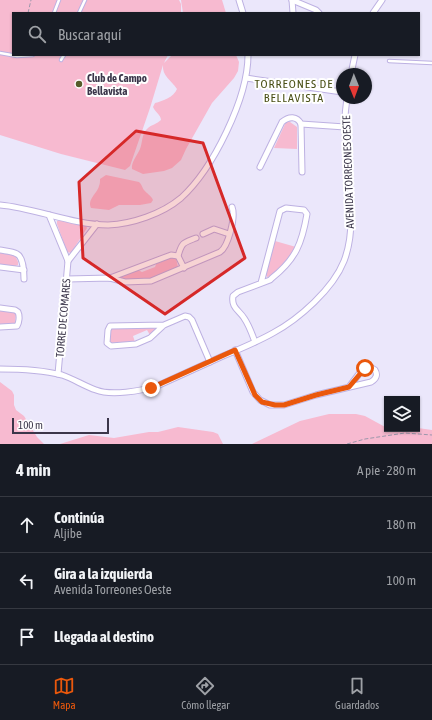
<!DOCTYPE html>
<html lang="es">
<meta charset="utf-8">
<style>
:root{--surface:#171b24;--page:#242831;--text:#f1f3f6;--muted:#9ea1a6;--line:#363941;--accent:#ea580c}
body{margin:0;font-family:"Asap Condensed",sans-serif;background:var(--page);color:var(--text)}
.controls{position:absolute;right:12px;bottom:12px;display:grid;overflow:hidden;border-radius:0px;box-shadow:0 1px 3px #0004}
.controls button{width:36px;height:36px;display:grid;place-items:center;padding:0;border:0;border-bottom:1px solid var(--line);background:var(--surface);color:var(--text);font:20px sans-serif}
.compass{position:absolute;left:336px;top:68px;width:36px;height:36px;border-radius:50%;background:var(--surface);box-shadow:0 1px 3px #0004;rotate:179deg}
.scale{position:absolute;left:12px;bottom:10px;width:97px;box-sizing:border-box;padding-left:4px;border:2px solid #3b364a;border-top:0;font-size:11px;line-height:14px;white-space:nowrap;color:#3b364a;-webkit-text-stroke:3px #fff;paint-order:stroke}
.stop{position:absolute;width:12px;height:12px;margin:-9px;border:3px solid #ea580c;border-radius:50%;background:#fff}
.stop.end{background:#ea580c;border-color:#fff;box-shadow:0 1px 4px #0008}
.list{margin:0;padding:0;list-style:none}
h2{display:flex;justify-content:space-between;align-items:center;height:52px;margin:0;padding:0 16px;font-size:17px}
h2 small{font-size:13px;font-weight:400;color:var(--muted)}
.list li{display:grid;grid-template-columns:26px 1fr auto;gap:12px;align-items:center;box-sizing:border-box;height:56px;padding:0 16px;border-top:1px solid var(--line)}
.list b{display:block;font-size:15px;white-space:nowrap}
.list p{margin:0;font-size:13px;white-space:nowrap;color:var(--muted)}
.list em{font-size:13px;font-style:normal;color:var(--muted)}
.icon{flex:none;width:22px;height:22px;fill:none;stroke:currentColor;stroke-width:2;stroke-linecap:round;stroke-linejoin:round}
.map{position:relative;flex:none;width:432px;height:444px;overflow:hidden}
.search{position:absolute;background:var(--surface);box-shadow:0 1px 3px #0004;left:12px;right:12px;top:12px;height:44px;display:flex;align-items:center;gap:10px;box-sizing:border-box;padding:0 14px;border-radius:0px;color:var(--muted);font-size:15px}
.sheet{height:220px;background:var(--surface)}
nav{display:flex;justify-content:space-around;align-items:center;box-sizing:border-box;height:56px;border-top:1px solid var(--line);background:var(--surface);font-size:11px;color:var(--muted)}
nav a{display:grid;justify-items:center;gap:2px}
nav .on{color:var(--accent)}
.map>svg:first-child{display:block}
.green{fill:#f7bad0}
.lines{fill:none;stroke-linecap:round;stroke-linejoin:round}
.service-casing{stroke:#bdb1e2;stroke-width:4.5}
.minor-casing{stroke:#bdb1e2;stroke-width:7}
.path{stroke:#9c97ab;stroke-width:1;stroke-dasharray:4 2;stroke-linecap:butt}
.service{stroke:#fff;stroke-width:2.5}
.minor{stroke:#fff;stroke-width:5}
.route{stroke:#ea580c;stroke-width:5}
.marked{fill:#d62828;fill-opacity:0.2;stroke:#d62828;stroke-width:3;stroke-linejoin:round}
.poi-dot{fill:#555b2a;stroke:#fff;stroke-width:1.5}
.labels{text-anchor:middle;stroke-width:4;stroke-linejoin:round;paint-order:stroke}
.poi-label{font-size:11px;font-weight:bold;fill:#3b364a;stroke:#fff;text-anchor:start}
.street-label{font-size:11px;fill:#3b364a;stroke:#fff}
.neighbourhood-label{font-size:12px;letter-spacing:1px;fill:#4a5016;stroke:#fff}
</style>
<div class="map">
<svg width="432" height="444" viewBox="0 0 432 444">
<rect width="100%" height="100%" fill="#ebe7fb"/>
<!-- green -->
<g class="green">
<path d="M0,0H179L181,4V13H13V55H168L164,63L172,55H236L239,62L238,71L234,78L212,103L186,149L181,160L172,168L164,171L143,174L132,169C131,162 137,156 140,149C143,142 141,134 148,128C151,125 157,124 161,120C161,115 155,112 153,107L155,103C163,101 174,97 177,89C171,80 162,76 163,65L150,108L130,166L125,170L61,154L0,135Z"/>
<path d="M181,0H222L226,13H183Z"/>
<path d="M286,122H290L297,127V149L274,148Z"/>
<path d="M106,175L139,182C142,185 142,187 144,190C147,194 151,195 153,200L151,203L140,205H119L109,210L91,208C87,199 97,194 99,186C100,184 100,181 100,179Z"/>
<path d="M60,220L86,226L87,228L71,253L67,252L57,224V221Z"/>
<path d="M275,241L296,247L295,250L272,276L267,277L265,273Z"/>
<path d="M0,252L15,255L18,262V265L15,266L0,265Z"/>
<path d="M173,257L176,258L178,267L152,279L121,280L120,278V276L138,270L142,272L155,267L157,262Z"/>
<path d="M0,310L16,313L15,324L0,325Z"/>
<path d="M154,327L155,330L150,335L147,330L133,336L135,342L109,343L110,330L111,328Z"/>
<path d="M0,382L12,391L14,395V405L16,410L24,416L37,437L44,444H0Z"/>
<path d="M329,414H356L365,416L387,428V429H417L418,428L432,430V444H252L300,421Z"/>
<path d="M178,427L213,432L218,434L223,444H60L89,435L114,438L149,432H158Z"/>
</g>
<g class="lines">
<!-- service casing -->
<g class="service-casing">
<g id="service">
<path d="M54,13L59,0"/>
<path d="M79,13L85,0"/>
<path d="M0,53L17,56L33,55"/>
<path d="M61,60L64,55"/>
<path d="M389,61L432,63"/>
</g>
</g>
<!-- minor casing -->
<g class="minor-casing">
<g id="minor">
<path d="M239,0L243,13"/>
<path d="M292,0L316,10L319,13"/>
<path d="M292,0L293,13"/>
<path d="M373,13L382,0"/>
<path d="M351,74L355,55"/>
<path d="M246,78L342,92"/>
<path d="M301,124L345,127"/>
<path d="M260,167L282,122C289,116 297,116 301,124L302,172"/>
<path d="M0,205C35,208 73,225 108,225C132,224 162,214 181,198C213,169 248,98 248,55"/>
<path d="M49,215L68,261L58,374"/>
<path d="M203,234L214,229L229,234"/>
<path d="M0,250C5,251 12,251 17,254C23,257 24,272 24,279"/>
<path d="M68,261L97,224"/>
<path d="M0,267L24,270"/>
<path d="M184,268L178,256C182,242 183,243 196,238"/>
<path d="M110,278L171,255L178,256"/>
<path d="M67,279L110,278L125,282L151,281L220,252C228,247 236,217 232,207"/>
<path d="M0,308L15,310L18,312C20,316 19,323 17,326L0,327"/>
<path d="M164,325L110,326L108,330L107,343L111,346L136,344L150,338L164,325L185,316L189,317L192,320L210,362"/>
<path d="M255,342C252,334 249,325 244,318C239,310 231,308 233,296L238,292L270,280L272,278C296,259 302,243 307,214L304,210L286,208L280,211L261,283"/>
<path d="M235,350L253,392L260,400L270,405H284L316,395L371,382C376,379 378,375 375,370L370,367L362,370L349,387"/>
<path d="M0,369C20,369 42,370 62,375C74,379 84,386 96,390C111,396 141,391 157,386C179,376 201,366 223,356C240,349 257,342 273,333C299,319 333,289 344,261C349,248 351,233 351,219C353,177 340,141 347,98"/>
</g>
</g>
<!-- path -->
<g class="path">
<path d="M28,13L31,0"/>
<path d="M347,444L365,439L405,433L432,435"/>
</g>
<!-- service -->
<use href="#service" class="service"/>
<!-- minor -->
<use href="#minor" class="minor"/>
</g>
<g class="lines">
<!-- route -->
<path class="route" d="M151,388L235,350L255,395L262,402L275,405H284L316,395L349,387L365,368"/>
</g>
<!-- marked area -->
<path class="marked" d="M136,131L203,143L245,258L165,314L83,258L79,182Z"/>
<!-- markers -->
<circle class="poi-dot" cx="79" cy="84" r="4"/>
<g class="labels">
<!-- poi labels -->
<g class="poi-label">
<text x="87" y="82">Club de Campo<tspan x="87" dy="13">Bellavista</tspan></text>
</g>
<!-- street labels -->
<g class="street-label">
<text transform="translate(348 172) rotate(-92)" y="4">AVENIDA TORREONES OESTE</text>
<text transform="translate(63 318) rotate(-85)" y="4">TORRE DE COMARES</text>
</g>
<!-- neighbourhood labels -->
<g class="neighbourhood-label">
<text x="294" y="88">TORREONES DE<tspan x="294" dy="14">BELLAVISTA</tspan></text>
</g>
</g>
</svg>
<div class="controls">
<button><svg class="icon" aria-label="layers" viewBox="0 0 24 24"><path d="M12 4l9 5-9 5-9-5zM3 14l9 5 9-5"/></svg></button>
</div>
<svg class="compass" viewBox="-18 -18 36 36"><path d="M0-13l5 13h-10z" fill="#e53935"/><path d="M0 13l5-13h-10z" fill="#9ea1a6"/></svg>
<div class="scale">100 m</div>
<div class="stop" style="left:365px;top:368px"></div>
<div class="stop end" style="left:151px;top:388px"></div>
<div class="search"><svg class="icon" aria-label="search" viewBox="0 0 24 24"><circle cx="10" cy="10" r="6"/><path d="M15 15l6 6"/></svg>Buscar aquí</div>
</div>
<section class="sheet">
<h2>4 min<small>A pie · 280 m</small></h2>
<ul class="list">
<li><svg class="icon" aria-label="ahead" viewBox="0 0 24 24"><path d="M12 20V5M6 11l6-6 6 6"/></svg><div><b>Continúa</b><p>Aljibe</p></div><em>180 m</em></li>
<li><svg class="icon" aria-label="left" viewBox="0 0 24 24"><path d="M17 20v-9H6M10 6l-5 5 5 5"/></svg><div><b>Gira a la izquierda</b><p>Avenida Torreones Oeste</p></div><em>100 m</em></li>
<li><svg class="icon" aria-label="arrive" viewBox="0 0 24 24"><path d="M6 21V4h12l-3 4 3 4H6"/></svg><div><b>Llegada al destino</b></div></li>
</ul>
</section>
<nav>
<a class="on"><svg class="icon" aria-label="map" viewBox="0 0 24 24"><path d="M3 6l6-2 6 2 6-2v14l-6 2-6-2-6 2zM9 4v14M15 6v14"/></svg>Mapa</a>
<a><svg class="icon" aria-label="directions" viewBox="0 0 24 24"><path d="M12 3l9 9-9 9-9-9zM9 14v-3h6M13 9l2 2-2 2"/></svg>Cómo llegar</a>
<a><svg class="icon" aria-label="saved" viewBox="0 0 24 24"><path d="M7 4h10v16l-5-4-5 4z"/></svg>Guardados</a>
</nav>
